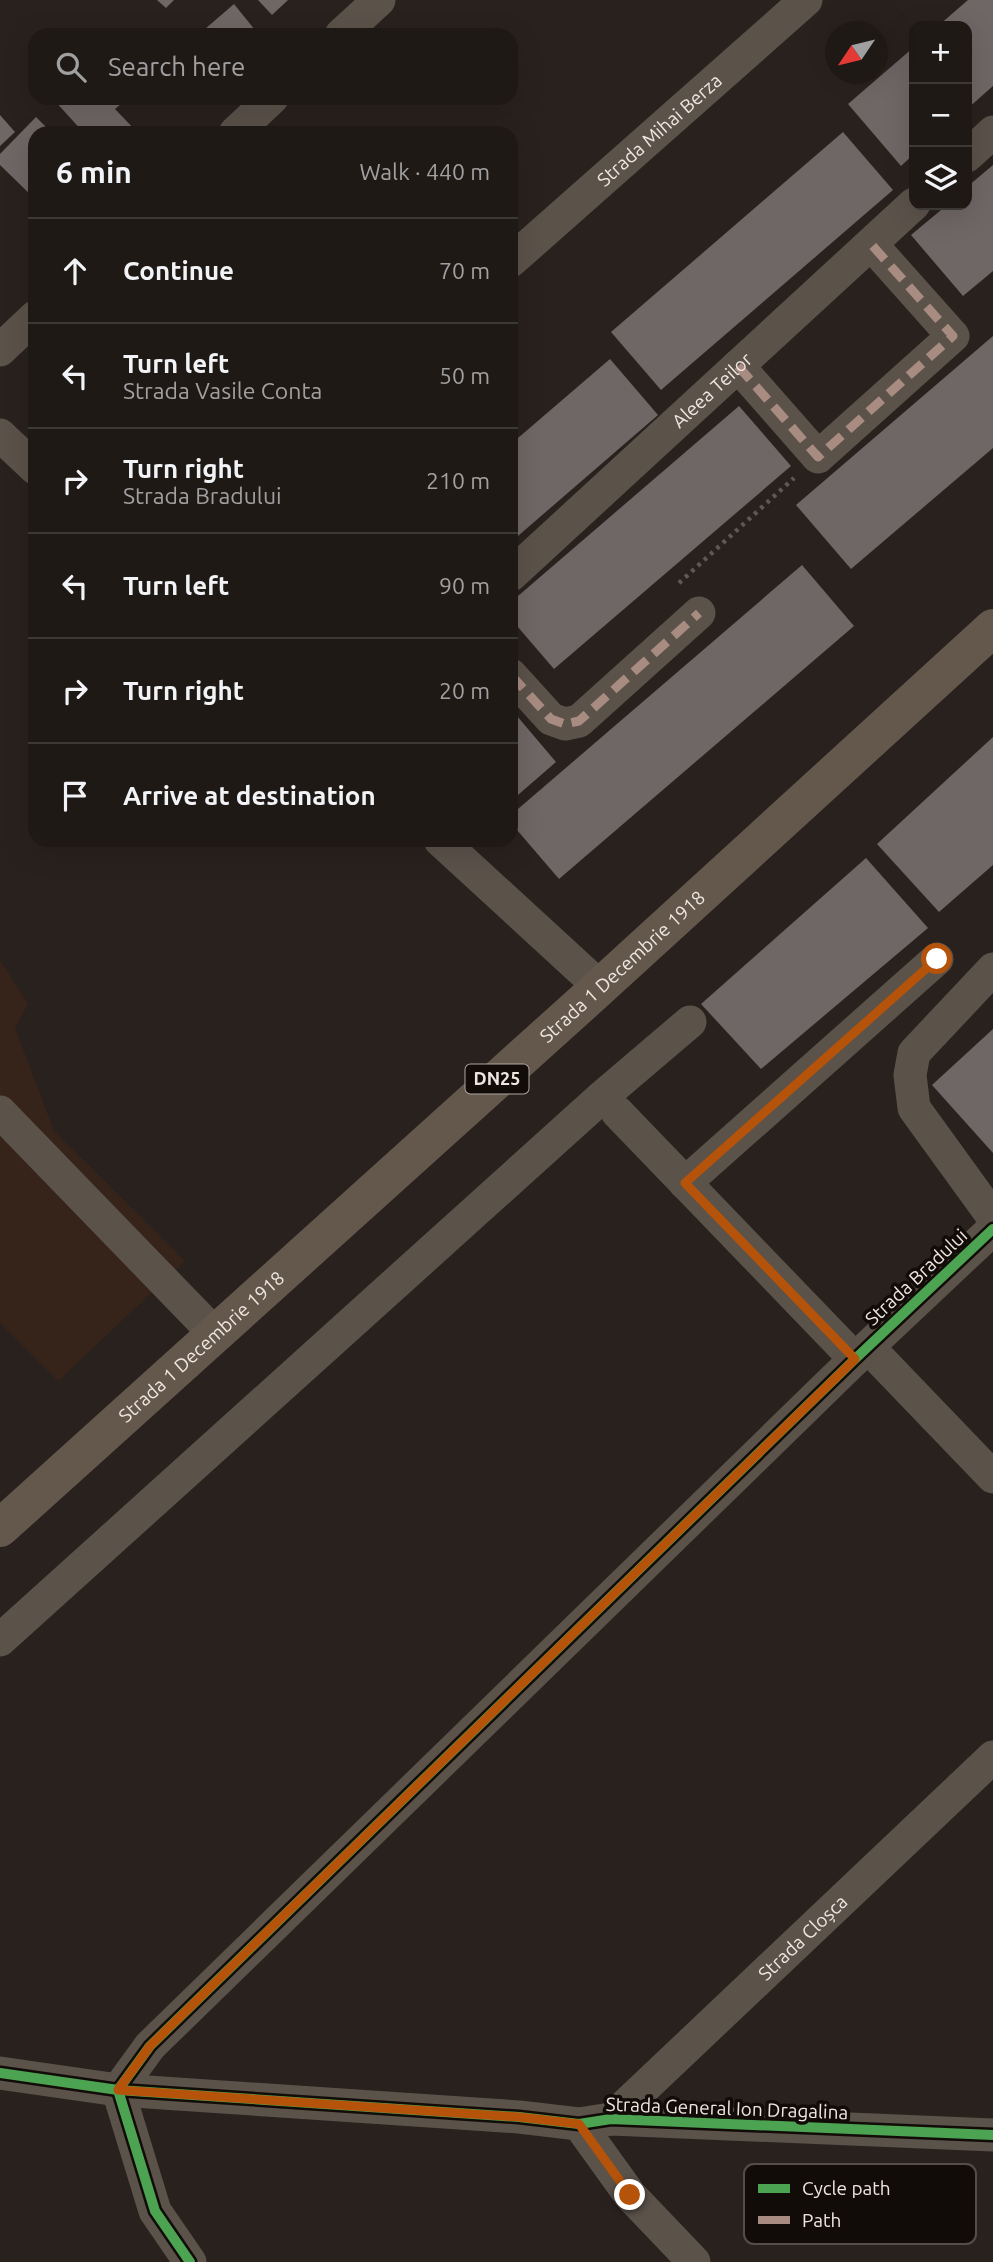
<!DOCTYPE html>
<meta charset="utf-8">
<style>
:root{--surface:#1f1916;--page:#2c2623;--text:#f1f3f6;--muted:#a1a0a1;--line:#3c3835}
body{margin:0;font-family:Ubuntu,sans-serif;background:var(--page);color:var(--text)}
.controls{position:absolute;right:21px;top:21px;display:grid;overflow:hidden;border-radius:14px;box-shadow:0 7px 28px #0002}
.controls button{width:63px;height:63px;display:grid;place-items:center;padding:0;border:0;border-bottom:2px solid var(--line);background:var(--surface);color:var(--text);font:35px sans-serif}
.compass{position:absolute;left:825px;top:21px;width:63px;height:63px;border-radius:50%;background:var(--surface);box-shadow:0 7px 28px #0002;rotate:235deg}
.stop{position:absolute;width:21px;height:21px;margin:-16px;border:5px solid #b45309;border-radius:50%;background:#fff}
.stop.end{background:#b45309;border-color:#fff;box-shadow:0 2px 7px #0008}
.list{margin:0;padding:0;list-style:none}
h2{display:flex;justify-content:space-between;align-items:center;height:91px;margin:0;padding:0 28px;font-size:30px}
h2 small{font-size:23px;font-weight:400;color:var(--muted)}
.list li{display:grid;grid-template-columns:46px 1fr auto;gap:21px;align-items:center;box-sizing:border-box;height:105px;padding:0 28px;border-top:2px solid var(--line)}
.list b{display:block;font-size:26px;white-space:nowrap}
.list p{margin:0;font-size:23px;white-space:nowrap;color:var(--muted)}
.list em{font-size:23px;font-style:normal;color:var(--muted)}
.icon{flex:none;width:38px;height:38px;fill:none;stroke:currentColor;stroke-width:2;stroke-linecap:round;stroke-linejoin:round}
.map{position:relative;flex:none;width:993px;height:2262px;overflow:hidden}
.search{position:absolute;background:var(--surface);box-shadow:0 7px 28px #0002;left:28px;top:28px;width:490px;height:77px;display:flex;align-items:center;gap:18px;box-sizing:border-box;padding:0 24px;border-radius:21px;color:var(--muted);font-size:26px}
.panel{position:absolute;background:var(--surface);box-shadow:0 7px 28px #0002;left:28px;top:126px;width:490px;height:721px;border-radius:21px}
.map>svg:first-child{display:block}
.built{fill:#36241a}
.building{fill:#6f6766}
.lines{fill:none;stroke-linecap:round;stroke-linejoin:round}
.path{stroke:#5f5853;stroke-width:4.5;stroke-dasharray:3.5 5;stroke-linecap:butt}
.minor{stroke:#5b524a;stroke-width:33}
.major{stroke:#64584d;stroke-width:38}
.quiet{stroke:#a88b81;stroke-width:9;stroke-dasharray:18 9;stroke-linecap:butt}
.cycleway-casing{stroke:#120c08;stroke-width:15}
.cycleway{stroke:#4ca352;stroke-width:10}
.route{stroke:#b45309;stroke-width:9}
.labels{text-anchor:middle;stroke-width:7;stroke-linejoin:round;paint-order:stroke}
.shield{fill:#120c08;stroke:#ada59f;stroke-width:2}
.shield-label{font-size:18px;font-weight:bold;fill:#efe6e0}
.street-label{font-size:19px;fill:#efe6e0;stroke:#120c08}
.key{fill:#120c08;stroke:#544d49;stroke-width:2}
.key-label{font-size:19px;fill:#efe6e0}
</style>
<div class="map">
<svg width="993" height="2262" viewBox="0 0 993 2262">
<rect width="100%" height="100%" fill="#29211e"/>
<!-- built -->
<path class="built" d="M0,960L28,1004L15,1028L54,1131L185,1261L58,1381L0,1323Z"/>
<!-- building -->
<g class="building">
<path d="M157,0H174L166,8Z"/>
<path d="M258,0H288L272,15Z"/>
<path d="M968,0H993V86L967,109V26H938Z"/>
<path d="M234,4L259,35H198Z"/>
<path d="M914,47V154L901,166L848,104Z"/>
<path d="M56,98H128L115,109L138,133H84L54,100Z"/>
<path d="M0,115L15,132L0,146Z"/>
<path d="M36,117L52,133H35V199L0,165V154Z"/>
<path d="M843,132L893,190L661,390L611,332Z"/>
<path d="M993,165V271L963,296L911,235L947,205H967V187Z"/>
<path d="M993,336V448L851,569L796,505Z"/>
<path d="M610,359L658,415L511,542V444Z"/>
<path d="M739,406L791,466L554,669L511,619V602Z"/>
<path d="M802,565L854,626L559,879L511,823V815Z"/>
<path d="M511,709L556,762L511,801Z"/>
<path d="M993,737V865L939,912L877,844Z"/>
<path d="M866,858L928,928L761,1069L701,1004Z"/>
<path d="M993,1029V1153L932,1085Z"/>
</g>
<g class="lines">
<!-- path -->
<path class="path" d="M679,583L794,478"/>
<!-- minor -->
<g class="minor">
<path d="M341,35L379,0"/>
<path d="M235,133L272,98"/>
<path d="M967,156L993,132"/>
<path id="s1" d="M511,261L806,0"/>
<path d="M0,350L35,317"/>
<path d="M738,366L818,457L953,336L871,244"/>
<path d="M0,435L35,468"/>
<path id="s2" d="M511,575L914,204"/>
<path d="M511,675L551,719L565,724L579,721L699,613"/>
<path d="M440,840L600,987"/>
<path d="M993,969L914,1053L910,1075L914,1108L993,1217"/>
<path d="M0,1112L215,1334"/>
<path d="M617,1112L855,1359"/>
<path d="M685,1183L937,959"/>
<path d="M868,1347L993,1477"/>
<path d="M0,1640L603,1096L690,1022"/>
<path d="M0,2073L118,2090L519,2117L579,2124L611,2119L993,2135"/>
<path id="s3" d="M611,2119L993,1757"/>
<path d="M579,2124L630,2195L694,2262"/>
<path d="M190,2262L155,2211L118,2090L150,2046L855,1359L993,1229"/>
</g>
<!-- major -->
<path class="major" id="s4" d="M0,1528L600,987L993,628"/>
<!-- quiet -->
<g class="quiet">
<path d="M738,366L818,457L953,336L871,244"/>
<path d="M511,675L551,719L565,724L579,721L699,613"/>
</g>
<!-- cycleway casing -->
<g class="cycleway-casing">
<g id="cycleway">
<path d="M0,2073L118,2090L519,2117L579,2124L611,2119L993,2135"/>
<path d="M190,2262L155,2211L118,2090L150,2046L855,1359L993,1229"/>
</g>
</g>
<!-- cycleway -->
<use href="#cycleway" class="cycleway"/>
</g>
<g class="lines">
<!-- route -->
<path class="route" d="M630,2195L579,2124L519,2117L118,2090L150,2046L855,1359L685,1183L937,959"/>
</g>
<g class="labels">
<!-- shield labels -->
<rect class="shield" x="465.5" y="1064.5" width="63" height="29" rx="5"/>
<g class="shield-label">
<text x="497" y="1085">DN25</text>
</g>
<!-- street labels -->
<g class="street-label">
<text dy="7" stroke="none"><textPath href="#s1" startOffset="198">Strada Mihai Berza</textPath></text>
<text dy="7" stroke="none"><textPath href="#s2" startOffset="273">Aleea Teilor</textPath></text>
<text dy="7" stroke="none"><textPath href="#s4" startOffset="838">Strada 1 Decembrie 1918</textPath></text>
<text transform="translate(916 1277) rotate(-43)" y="7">Strada Bradului</text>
<text dy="7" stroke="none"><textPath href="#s4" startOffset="271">Strada 1 Decembrie 1918</textPath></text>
<text dy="7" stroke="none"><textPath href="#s3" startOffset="264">Strada Cloșca</textPath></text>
<text transform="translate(727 2108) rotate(2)" y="7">Strada General Ion Dragalina</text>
</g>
</g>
<!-- legend -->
<rect x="744" y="2164" width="232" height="80" rx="10" class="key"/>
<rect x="758" y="2184" width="32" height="9" fill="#4ca352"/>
<rect x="758" y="2216" width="32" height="8" fill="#a88b81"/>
<g class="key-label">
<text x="802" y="2195">Cycle path</text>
<text x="802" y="2227">Path</text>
</g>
</svg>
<div class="controls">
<button>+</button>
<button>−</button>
<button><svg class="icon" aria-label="layers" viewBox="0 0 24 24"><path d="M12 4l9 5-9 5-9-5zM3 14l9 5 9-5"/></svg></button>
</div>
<svg class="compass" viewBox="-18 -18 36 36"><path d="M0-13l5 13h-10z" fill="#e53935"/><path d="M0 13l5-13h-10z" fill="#a1a0a1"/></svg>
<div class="stop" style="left:937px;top:959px"></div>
<div class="stop end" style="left:630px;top:2195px"></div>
<div class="search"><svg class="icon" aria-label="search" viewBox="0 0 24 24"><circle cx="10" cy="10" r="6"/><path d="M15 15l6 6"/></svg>Search here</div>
<section class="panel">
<h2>6 min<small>Walk · 440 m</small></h2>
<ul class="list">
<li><svg class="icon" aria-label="ahead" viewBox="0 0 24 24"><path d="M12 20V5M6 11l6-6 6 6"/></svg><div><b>Continue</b></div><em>70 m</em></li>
<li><svg class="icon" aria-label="left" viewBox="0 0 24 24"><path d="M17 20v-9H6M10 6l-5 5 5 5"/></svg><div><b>Turn left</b><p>Strada Vasile Conta</p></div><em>50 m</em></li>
<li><svg class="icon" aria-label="right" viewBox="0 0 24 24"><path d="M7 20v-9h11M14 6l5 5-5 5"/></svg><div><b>Turn right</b><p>Strada Bradului</p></div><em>210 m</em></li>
<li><svg class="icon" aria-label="left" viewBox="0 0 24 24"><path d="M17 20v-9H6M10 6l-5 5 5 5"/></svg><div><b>Turn left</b></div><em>90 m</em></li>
<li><svg class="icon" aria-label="right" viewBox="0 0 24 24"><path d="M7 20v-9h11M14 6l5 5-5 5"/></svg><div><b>Turn right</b></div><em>20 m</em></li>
<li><svg class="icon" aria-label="arrive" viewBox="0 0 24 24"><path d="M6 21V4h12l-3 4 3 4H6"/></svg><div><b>Arrive at destination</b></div></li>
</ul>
</section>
</div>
